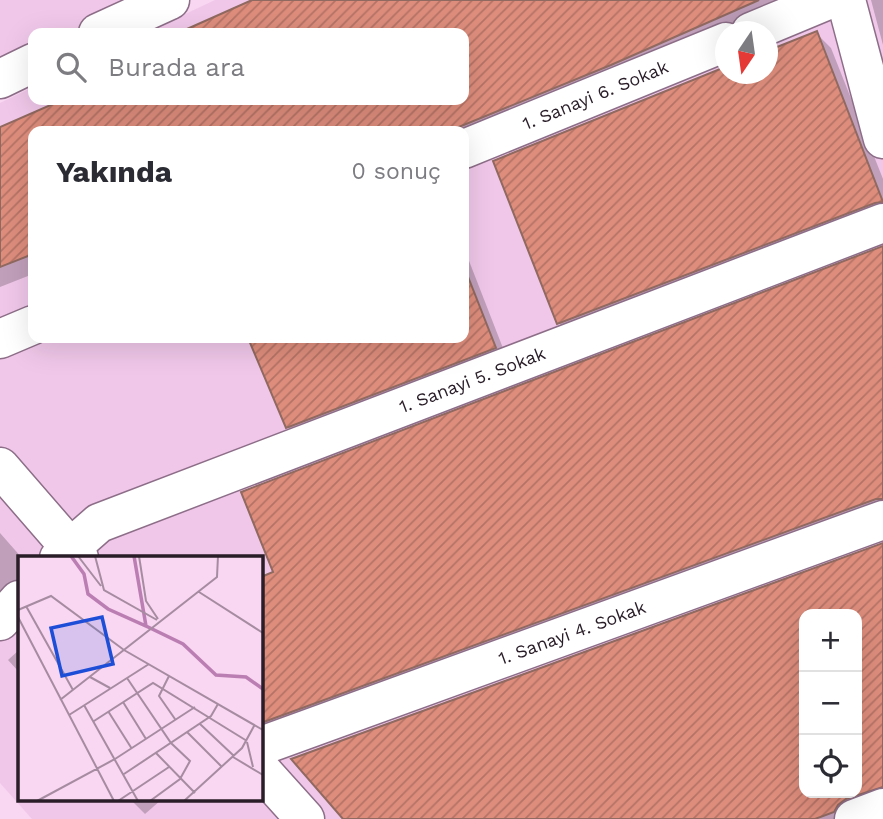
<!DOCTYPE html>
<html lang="tr">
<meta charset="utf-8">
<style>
:root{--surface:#fff;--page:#f7f7f7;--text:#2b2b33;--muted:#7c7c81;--line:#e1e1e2}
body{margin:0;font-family:"Work Sans",sans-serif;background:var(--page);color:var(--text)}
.controls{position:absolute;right:21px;bottom:21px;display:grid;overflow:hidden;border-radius:14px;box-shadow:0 7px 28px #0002}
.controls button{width:63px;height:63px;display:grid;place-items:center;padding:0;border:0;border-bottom:2px solid var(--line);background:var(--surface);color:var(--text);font:35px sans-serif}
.compass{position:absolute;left:715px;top:21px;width:63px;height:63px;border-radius:50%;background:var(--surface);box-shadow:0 7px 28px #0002;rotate:193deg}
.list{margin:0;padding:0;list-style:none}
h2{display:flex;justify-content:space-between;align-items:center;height:91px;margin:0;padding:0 28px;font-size:30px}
h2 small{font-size:23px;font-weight:400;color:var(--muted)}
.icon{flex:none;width:38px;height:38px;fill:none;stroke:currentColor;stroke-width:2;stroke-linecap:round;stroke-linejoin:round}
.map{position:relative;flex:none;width:883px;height:819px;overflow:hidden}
.search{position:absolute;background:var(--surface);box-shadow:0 7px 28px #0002;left:28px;top:28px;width:441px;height:77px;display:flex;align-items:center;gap:18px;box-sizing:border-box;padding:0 24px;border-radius:14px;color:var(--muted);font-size:26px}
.panel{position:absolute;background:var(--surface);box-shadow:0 7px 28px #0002;left:28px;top:126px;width:441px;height:217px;border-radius:14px}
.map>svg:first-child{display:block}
.built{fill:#f0c7e9;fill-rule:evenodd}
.shadow{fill:#0003;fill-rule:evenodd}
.building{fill:url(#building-hatch);stroke:#906960;stroke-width:2;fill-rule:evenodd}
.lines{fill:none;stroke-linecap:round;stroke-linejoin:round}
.minor-casing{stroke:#8d6e88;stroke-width:41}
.minor{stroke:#fff;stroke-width:38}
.labels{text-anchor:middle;stroke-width:5;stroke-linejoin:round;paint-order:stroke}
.street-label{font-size:18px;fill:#291d27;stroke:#f9d6f2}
.inset-river{fill:none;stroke:#bb7eb2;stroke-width:3.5}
.inset-road{fill:none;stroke:#a68ca1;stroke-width:2}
.view{fill:#1d4ed8;fill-opacity:0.15;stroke:#1d4ed8;stroke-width:3.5}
.inset-edge{fill:none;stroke:#291d27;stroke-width:3.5}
</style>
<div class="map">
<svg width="883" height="819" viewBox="0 0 883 819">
<defs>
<pattern id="building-hatch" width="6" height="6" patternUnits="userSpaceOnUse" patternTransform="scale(1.75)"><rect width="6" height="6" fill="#de8d7c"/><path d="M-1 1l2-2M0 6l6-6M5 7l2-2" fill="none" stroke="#b47366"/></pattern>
</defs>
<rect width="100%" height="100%" fill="#f9d6f2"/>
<!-- built -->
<g class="built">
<path d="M0,0H170L98,33H33V63L0,79Z"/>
<path d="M215,0H883V819H32L0,783V103L33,87V100H464V33H145ZM726,32H768V74H726ZM33,131H464V338H33ZM19,558H261V800H19ZM804,614H857V793H804Z"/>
</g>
<!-- shadow -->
<g class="shadow">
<path d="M258,0H807L464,131H33V274L0,287V129L66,100H464V33H183Z"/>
<path d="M871,0H883V45Z"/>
<path d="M816,33L831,48L883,179V219L573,338L559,323L495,162L726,70V74H768Z"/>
<path d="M464,248L508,361L301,440L287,427L250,338H464Z"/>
<path d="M883,248V516L261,736V579L276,574Z"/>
<path d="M0,533L22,558H19V589L0,606Z"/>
<path d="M883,545V804L853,819H345ZM804,614H857V793H804Z"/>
<path d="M19,650V672L8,660Z"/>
<path d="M131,800H161L145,814Z"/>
</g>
<!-- building -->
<g class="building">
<path d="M252,0H759L611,65L449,131H33V254L0,267V127L62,100H464V33H178Z"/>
<path d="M817,31L883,202L875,203L557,324L493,161L725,67V74H767V51Z"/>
<path d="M883,246V499H876L261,723V577L273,572L241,492Z"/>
<path d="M465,269L496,348L286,428L248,338H464Z"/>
<path d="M883,543V787L846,799L838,805L834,812L815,819H343L291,759ZM804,614H857V793H804Z"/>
</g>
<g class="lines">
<!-- minor casing -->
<g class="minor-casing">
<g id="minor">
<path d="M846,0L883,139"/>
<path d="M751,32L828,0"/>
<path d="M98,33L170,0"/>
<path d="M0,79L33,63"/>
<path id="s1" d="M464,149L726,42"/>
<path d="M0,339L33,325"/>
<path d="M0,467L79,558"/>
<path id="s2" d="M59,558L99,523L883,223"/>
<path d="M0,621L19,600"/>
<path id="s3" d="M261,746L883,520"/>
<path d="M261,770L305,819"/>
<path d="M854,819L883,808"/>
</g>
</g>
<!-- minor -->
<use href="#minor" class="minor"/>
</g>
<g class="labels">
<!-- street labels -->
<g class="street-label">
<text dy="6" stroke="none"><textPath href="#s1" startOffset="142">1. Sanayi 6. Sokak</textPath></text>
<text dy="6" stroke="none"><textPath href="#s2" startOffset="453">1. Sanayi 5. Sokak</textPath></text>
<text dy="6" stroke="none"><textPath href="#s3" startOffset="331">1. Sanayi 4. Sokak</textPath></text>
</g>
</g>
<!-- overview -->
<g transform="translate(18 556)">
<rect width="245" height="245" fill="#f9d6f2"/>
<path class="inset-river" d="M53,0L66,18L70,38L90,53L128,70L116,0M128,70L165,88L198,119L228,121L245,133"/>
<path class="inset-road" d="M60,0L83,30M77,0L86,34L139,64M121,0L128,45L140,63M181,36L245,77M8,50L55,134M0,54L33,40L106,94L245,174M0,61L96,245M151,120L141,140L157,163M72,121L92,132M109,122L153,187L172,205L162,223L132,245M42,144L199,21L200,0M105,146L128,183M66,149L120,245M90,155L114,193M51,159L131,108M76,165L135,127L229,185M182,168L216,200M169,176L203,210M229,186L235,211M138,197L177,237M215,201L245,219M106,218L193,160L200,148M19,245L97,203L177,151M100,245L151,211M166,245L224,192L236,170"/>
<path class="view" d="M84,61L95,108L44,120L33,72Z"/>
<rect width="245" height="245" class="inset-edge"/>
</g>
</svg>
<div class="controls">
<button>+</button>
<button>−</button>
<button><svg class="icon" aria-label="locate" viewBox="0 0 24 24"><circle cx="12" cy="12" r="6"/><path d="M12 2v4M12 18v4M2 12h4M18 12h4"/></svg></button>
</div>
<svg class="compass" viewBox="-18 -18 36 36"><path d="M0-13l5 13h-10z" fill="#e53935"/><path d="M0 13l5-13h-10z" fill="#7c7c81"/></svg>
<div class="search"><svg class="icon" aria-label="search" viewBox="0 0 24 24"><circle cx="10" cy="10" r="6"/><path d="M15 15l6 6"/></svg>Burada ara</div>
<section class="panel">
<h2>Yakında<small>0 sonuç</small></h2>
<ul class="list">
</ul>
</section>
</div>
